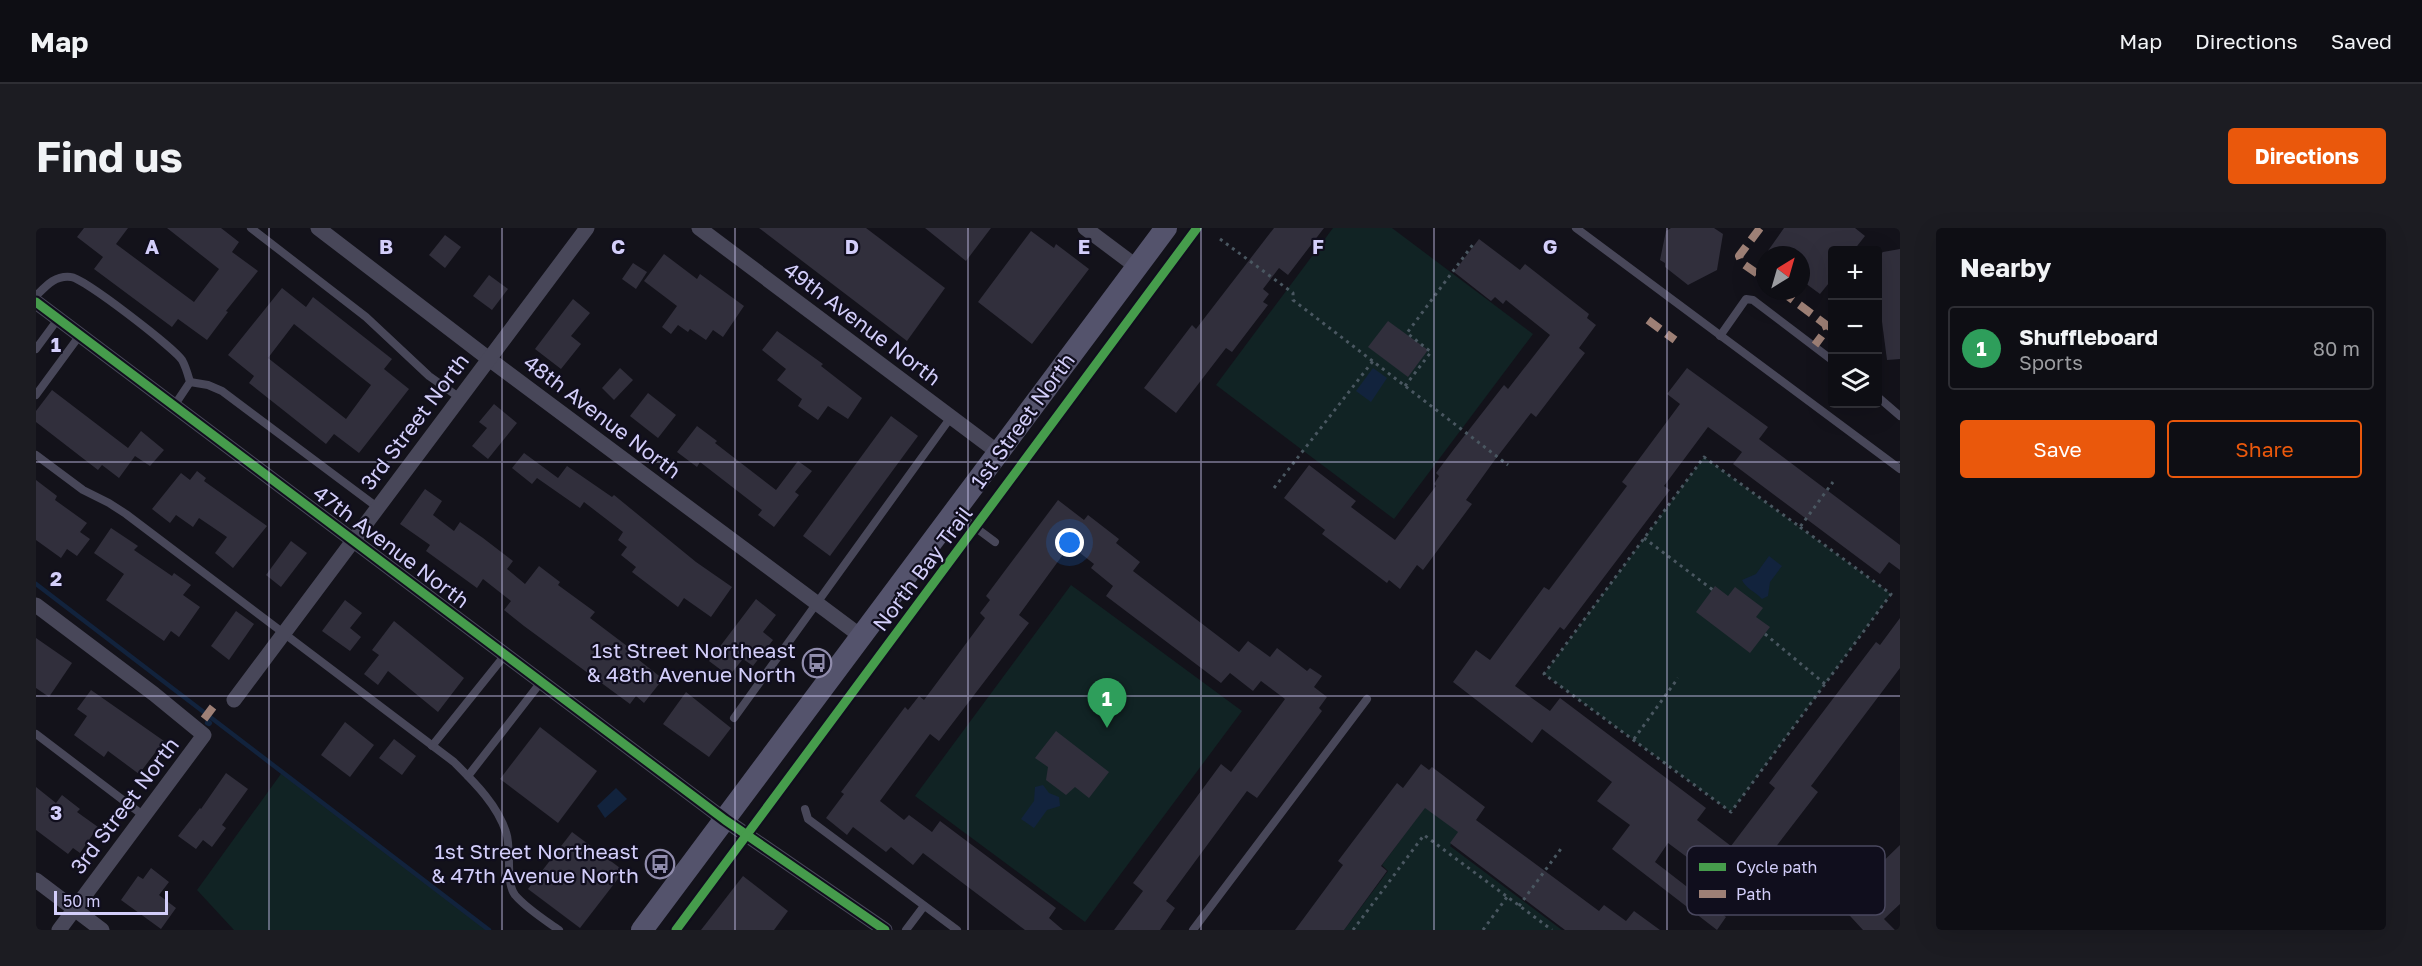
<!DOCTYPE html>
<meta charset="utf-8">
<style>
:root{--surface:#0e0e14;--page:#1c1c22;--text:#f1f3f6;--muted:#9b9ca0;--line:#2e2e34;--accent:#ea580c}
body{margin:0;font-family:"Golos Text",sans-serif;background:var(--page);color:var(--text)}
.controls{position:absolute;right:18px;top:18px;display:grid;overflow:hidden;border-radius:6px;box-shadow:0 6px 24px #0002}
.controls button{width:54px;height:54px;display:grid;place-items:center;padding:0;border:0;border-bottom:2px solid var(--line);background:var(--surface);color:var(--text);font:30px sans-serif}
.compass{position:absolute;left:1720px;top:18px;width:54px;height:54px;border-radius:50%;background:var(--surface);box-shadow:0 6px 24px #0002;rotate:37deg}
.scale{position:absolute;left:18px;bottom:15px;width:114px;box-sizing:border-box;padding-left:6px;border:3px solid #d3cefa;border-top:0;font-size:16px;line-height:21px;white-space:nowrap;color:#d3cefa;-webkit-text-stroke:4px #100e1d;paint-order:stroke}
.you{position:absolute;left:1034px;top:315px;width:21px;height:21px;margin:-15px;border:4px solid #fff;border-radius:50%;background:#1a73e8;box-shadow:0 0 0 9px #1a73e833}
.badge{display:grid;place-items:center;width:39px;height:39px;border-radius:50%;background:var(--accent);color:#fff;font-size:20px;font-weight:700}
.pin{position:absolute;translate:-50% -50px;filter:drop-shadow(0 2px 3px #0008)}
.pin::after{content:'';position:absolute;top:32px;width:21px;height:18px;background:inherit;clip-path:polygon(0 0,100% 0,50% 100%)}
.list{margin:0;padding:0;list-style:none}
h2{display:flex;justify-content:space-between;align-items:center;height:78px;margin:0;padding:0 24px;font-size:26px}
h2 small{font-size:20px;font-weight:400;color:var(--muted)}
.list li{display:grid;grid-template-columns:39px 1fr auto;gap:18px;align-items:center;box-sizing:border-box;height:84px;margin:0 12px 12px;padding:0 12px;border:2px solid var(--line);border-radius:6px}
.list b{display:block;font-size:22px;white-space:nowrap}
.list p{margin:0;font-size:20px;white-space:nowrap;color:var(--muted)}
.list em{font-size:20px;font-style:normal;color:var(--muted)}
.actions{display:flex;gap:12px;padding:18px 24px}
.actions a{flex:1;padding:14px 0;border:2px solid var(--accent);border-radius:6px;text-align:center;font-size:21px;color:var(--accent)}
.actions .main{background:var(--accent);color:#fff}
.icon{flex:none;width:33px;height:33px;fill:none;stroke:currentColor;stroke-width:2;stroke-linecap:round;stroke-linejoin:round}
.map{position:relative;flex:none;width:1864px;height:702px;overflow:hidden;border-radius:6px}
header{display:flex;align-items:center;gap:36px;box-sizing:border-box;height:84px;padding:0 30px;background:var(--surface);border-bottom:2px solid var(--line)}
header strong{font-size:28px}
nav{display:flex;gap:33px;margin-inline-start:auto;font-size:21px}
.intro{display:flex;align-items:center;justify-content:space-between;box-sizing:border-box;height:144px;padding:0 36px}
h1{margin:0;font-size:42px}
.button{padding:15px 27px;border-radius:6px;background:var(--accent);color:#fff;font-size:21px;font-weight:700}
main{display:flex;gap:36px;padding:0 36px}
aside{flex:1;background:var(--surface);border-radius:6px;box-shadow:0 6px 24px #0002}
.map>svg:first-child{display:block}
.green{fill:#112324}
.water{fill:#12233d}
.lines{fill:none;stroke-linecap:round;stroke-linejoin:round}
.stream{stroke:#12233d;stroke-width:4.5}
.building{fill:#312f3c;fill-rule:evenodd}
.path{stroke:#4a5761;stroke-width:3;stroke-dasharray:3 4.5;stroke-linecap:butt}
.lane{stroke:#484759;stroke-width:8}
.street{stroke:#484759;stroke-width:15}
.secondary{stroke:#54536c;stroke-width:22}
.quiet{stroke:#9e8076;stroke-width:8;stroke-dasharray:15 8;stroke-linecap:butt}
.cycleway-casing{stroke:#100e1d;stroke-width:13}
.cycleway{stroke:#469c4c;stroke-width:9}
.grid{fill:none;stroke:#d3cefa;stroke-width:1.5;stroke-opacity:0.55}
.labels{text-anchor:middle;stroke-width:4.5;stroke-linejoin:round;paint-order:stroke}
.street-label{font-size:21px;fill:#d3cefa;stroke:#100e1d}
.poi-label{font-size:21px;fill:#d3cefa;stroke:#100e1d;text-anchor:end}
.key{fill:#100e1d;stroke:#4a485f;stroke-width:1.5}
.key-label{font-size:16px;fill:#d3cefa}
.grid-label{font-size:20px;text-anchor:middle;font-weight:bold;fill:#d3cefa;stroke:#100e1d;stroke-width:4.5;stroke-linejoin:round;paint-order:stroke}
</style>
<header>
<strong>Map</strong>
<nav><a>Map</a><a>Directions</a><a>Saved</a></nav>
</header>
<div class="intro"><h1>Find us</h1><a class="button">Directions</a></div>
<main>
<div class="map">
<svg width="1864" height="702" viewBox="0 0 1864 702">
<rect width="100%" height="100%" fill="#13121a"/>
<!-- green -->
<g class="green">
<path d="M1297,0H1356L1497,106L1358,291L1180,157Z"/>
<path d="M1668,229L1855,366L1695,584L1508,446Z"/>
<path d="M1035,357L1206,483L1049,694L879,568Z"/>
<path d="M247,543L453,702H198L161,662Z"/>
<path d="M1389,579L1423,604L1414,618L1526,702H1308L1352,643L1346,637Z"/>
</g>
<!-- water -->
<g class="water">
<path d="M1337,140L1351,150L1335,174L1320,163Z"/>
<path d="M1733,328L1746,338L1734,354L1732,368L1726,371C1720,364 1709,360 1706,352L1720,346Z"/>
<path d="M1007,557L1013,565L1023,569L1024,578L1011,582L998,600L985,591L998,573L999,559Z"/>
<path d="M580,560L591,571L569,590L561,578Z"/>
</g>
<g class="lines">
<!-- stream -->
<g class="stream">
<path d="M0,356L453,702"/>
<path d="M172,493L174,495L173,496L171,495Z"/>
</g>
</g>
<!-- building -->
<g class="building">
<path d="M48,0H92L80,16L158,74L183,41L131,0H185L203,14L196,24L222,43L190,83L192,84L171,112L142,91L136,99L58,41L67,29L41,9Z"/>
<path d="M723,0H830L909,60L871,113Z"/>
<path d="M889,0H955L930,33Z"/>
<path d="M1238,0H1288L1252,47L1243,40L1227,61L1233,66L1227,74L1232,77L1196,124L1190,120L1140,185L1108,160L1156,97L1160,101Z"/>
<path d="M1635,0H1678L1687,6L1681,42L1652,57L1629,39V35L1624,32L1630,3Z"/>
<path d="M1748,0H1819L1829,8L1818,22H1797V50L1784,66L1765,52V27H1729Z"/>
<path d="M995,3L1018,20L1020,16L1053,41L996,116L942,74Z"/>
<path d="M409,7L425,19L409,40L393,27Z"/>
<path d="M1443,11L1484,42L1489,36L1553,86L1551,90L1560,97L1543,120L1549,125L1500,189L1495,185L1458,233L1430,272L1436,276L1387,342L1381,337L1364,361L1353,352L1351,355L1286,306L1289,302L1248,270L1273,237L1320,273L1315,279L1359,312L1400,258L1398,256L1403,248L1400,245L1418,221L1468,157L1472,161L1514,107L1470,72L1467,76L1459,69L1455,73L1418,44Z"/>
<path d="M1864,21V131L1851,132L1842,63V28L1847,24Z"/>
<path d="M628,26L661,51L664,46L708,78L687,109L677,102L670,112L654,101L652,104L642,97L635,106L626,99L641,78L608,53Z"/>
<path d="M597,35L611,44L600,61L586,51Z"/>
<path d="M453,47L472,61L456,82L437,68Z"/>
<path d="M246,60L270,79L277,69L356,131L348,141L373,161L323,225L298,206L290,216L213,155L218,148L192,127ZM258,96L335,157L310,191L232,130Z"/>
<path d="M537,71L554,85L535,108L545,116L525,141L499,121Z"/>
<path d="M1352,93L1392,122L1372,149L1332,119Z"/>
<path d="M741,103L787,136L785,138L826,170L812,191L792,178L782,192L762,178L766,171L741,152L750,141L726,122Z"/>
<path d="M584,140L597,152L578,172L566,160Z"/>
<path d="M1651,140L1732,199L1723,211L1864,317V342L1853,334L1844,346L1697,236L1706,224L1672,199L1628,258L1634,262L1528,402L1524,399L1479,458L1514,483L1524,470L1670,580L1661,592L1695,618L1739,560L1733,555L1840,414L1844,417L1864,390V440L1775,558L1782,564L1722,642L1716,638L1699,660L1690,652L1687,656L1632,615L1619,634L1690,689L1681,702L1576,621L1594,597L1561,573L1576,554L1506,501L1496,515L1417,454L1440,422L1454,432L1508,359L1513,362L1591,258L1586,254L1644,176L1631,166Z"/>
<path d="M16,162L92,220L105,203L128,222L114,238L99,228L83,250L66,237L62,242L0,194V183Z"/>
<path d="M612,165L640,187L622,210L594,188Z"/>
<path d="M458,176L481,195L452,231L436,218L451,200L443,194Z"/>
<path d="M855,188L882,208L794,328L767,308Z"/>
<path d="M661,198L681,213L679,215L740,262L762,233L776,243L759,264L763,267L738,299L722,287L726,282L664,234L661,239L641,224Z"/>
<path d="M488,225L522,250L531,238L576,269L578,267L660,334L696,359L675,389L648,370L642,379L596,344L600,339L585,327L591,319L582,312L587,304L548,274L544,280L501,250L496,256L476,240Z"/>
<path d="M161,243L170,250L168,253L231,298L197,340L179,325L191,309L163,290L157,299L140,287L134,295L116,281L145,245L154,252Z"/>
<path d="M0,252L21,268L19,272L51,295L44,304L54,311L41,328L31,321L25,330L0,312Z"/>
<path d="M389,261L406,273L397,287L418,303L424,294L447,310L477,333L471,341L489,356L503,338L524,354L522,357L559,384L554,390L591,418L589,421L627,451L608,475L600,468L594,476L488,398L468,382L475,373L447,351L441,360L390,323L394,317L364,296Z"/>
<path d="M1022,272L1048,292L1052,287L1083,311L1080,315L1104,334L1097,343L1203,424L1212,413L1234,429L1241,420L1271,443L1274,440L1286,448L1278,459L1291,469L1283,480L1286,483L1221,570L1211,563L1130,673L1139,680L1124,702H1078L1107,663L1097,655L1185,536L1195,544L1249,471L1225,453L1217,463L1194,445L1185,455L1070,368L1077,358L1055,340L1058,336L1034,317L983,387L993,395L903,513L894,506L844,573L868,592L873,587L896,604L904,593L1020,680L1013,690L1027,702H989L887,625L877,637L855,619L850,624L817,599L811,607L790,590L808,566L805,564L869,479L872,482L883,468L888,472L949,390L944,385L954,372L950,368Z"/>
<path d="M75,300L102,318L98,322L136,348L138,345L155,357L147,367L164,379L143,409L135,403L128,413L70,372L88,346L58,325Z"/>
<path d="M255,313L271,325L245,359L230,347Z"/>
<path d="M1679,358L1692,368L1699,359L1727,380L1720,389L1734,399L1714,425L1660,384Z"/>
<path d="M720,371L740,387L727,404L737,412L717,438L707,431L693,448L673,433Z"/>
<path d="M309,372L326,385L314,400L325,409L314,423L286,403Z"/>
<path d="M200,383L218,396L193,432L175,418Z"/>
<path d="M358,393L428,450L402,484L352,443L342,457L328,446L343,427L336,422Z"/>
<path d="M0,410L36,435L13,469L0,460Z"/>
<path d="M55,462L128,513L103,546L72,523L68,529L38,507L51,488L41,481Z"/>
<path d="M650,464L695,500L673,529L627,496Z"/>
<path d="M309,494L338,517L314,549L285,527Z"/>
<path d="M504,499L561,543L522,595L464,551Z"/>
<path d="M1020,503L1073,544L1053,570L1039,559L1030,567L1010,552L1012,539L999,530Z"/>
<path d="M358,511L380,528L366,547L343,530Z"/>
<path d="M1385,536L1393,542L1396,539L1449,579L1440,592L1563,683L1568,677L1590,693L1598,683L1624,702H1529L1414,615L1422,604L1389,580L1345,638L1351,643L1308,702H1259L1307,637L1302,633L1361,555L1367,560Z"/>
<path d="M190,545L212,561L186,597L190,600L176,619L167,612L160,621L142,608L164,580L165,581Z"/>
<path d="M0,559L20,575L26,567L44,581L41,584L62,599L44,625L37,620L32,626L0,602Z"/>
<path d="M536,604L588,643L544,700L492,661Z"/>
<path d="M1864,617V676L1848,691L1859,702H1827L1803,676Z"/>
<path d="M115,640L133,654L123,667L140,680L125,701L85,672L102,648L107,651Z"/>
<path d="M707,648L752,683L738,702H665Z"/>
</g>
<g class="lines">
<!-- path -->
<g class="path">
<path d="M1184,11L1257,65V72L1472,237"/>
<path d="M1369,158L1395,124L1371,105L1438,15"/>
<path d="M1238,260L1337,133"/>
<path d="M1764,299L1855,366L1695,584L1508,446L1668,229L1764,299L1797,254"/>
<path d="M1608,310L1677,362"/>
<path d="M1729,406L1789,456"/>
<path d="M1598,511L1642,450"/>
<path d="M1483,678L1527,618"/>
<path d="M1317,702L1388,607L1516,702"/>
<path d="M1447,702L1471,669"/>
</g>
<!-- lane -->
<g class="lane">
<path d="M215,0L330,89L393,148L424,170"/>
<path d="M1540,0L1864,241"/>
<path d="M0,68C10,58 19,47 35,49C48,50 138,120 146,132C150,139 152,147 154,154L138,178"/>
<path d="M1684,108L1710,71L1717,72L1796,132"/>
<path d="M0,121L22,91"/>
<path d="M154,154L172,157L186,163L341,279"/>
<path d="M0,167L44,107"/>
<path d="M1842,169L1864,188"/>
<path d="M0,227L47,262L73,275L90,286L418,534C438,554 461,576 470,604C476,621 469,654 479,667C491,681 509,692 523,702"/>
<path d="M920,285L959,314"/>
<path d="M698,490L915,189"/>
<path d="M0,506L108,588"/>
<path d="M396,518L469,427"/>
<path d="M432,548L505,454"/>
<path d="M769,581L772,591L921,702"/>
<path d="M870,702L888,678"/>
<path d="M1157,702L1331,471"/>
</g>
<!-- street -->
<g class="street">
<path d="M282,0L453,131L826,409"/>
<path d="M663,0L963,225"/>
<path d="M1049,0L1101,39"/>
<path d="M0,74L689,592L849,702"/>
<path d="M0,377L118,466L168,507L23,702"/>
<path d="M198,472L551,0"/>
<path d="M0,652L66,702"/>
</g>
<!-- secondary -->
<path class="secondary" d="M606,702L1130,0"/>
<!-- quiet -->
<g class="quiet">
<path d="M1724,0L1703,28L1706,35L1729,51"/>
<path d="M1745,63L1789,96L1791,101L1779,117"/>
<path d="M1612,92L1639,112"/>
<path d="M168,491L177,479"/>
</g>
<!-- cycleway casing -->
<g class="cycleway-casing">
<g id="cycleway">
<path d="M0,74L689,592L849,702"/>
<path d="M640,702L1161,0"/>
</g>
</g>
<!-- cycleway -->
<use href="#cycleway" class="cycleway"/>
</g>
<!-- grid -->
<path class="grid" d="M233,0V702M466,0V702M699,0V702M932,0V702M1165,0V702M1398,0V702M1631,0V702M0,234H1864M0,468H1864"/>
<!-- icons -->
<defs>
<g id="bus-ring" transform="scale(1.5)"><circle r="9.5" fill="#100e1d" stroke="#908cac" stroke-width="1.5"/><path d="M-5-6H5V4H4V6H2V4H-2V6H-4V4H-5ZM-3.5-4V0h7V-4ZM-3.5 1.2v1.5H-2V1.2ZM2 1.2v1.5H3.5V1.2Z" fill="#908cac"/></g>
</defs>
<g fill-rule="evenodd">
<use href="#bus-ring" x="781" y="435"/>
<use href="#bus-ring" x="624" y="636"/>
</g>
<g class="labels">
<!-- street labels -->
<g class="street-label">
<text transform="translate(826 96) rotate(37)" y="7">49th Avenue North</text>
<text transform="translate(566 189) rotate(37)" y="7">48th Avenue North</text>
<text transform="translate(987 193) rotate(-54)" y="7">1st Street North</text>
<text transform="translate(379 194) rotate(-53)" y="7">3rd Street North</text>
<text transform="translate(355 319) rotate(37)" y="7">47th Avenue North</text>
<text transform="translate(887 341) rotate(-53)" y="7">North Bay Trail</text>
<text transform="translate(89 578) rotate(-53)" y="7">3rd Street North</text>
</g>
<!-- poi labels -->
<g class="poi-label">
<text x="760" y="430">1st Street Northeast<tspan x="760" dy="24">&amp; 48th Avenue North</tspan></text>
<text x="603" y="631">1st Street Northeast<tspan x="603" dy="24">&amp; 47th Avenue North</tspan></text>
</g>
</g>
<!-- legend -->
<rect x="1651" y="618" width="198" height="69" rx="9" class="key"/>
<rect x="1663" y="635" width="27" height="8" fill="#469c4c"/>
<rect x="1663" y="662" width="27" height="8" fill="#9e8076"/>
<g class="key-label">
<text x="1700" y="645">Cycle path</text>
<text x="1700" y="672">Path</text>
</g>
<g class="grid-label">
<text x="116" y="26">A</text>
<text x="350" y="26">B</text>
<text x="582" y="26">C</text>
<text x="816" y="26">D</text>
<text x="1048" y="26">E</text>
<text x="1282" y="26">F</text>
<text x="1514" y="26">G</text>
<text x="20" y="124">1</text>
<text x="20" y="358">2</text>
<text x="20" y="592">3</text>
</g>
</svg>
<div class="controls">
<button>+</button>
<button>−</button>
<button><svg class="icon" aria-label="layers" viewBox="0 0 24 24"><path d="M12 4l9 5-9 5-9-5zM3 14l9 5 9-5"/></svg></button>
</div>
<svg class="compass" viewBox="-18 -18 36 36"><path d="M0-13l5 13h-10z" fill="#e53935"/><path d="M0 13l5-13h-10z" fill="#9b9ca0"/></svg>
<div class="scale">50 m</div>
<div class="you"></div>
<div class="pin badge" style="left:1071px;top:500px;background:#2e9e5b">1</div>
</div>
<aside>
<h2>Nearby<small></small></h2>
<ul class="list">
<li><span class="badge" style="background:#2e9e5b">1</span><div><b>Shuffleboard</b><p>Sports</p></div><em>80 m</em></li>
</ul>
<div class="actions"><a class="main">Save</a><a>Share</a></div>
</aside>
</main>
